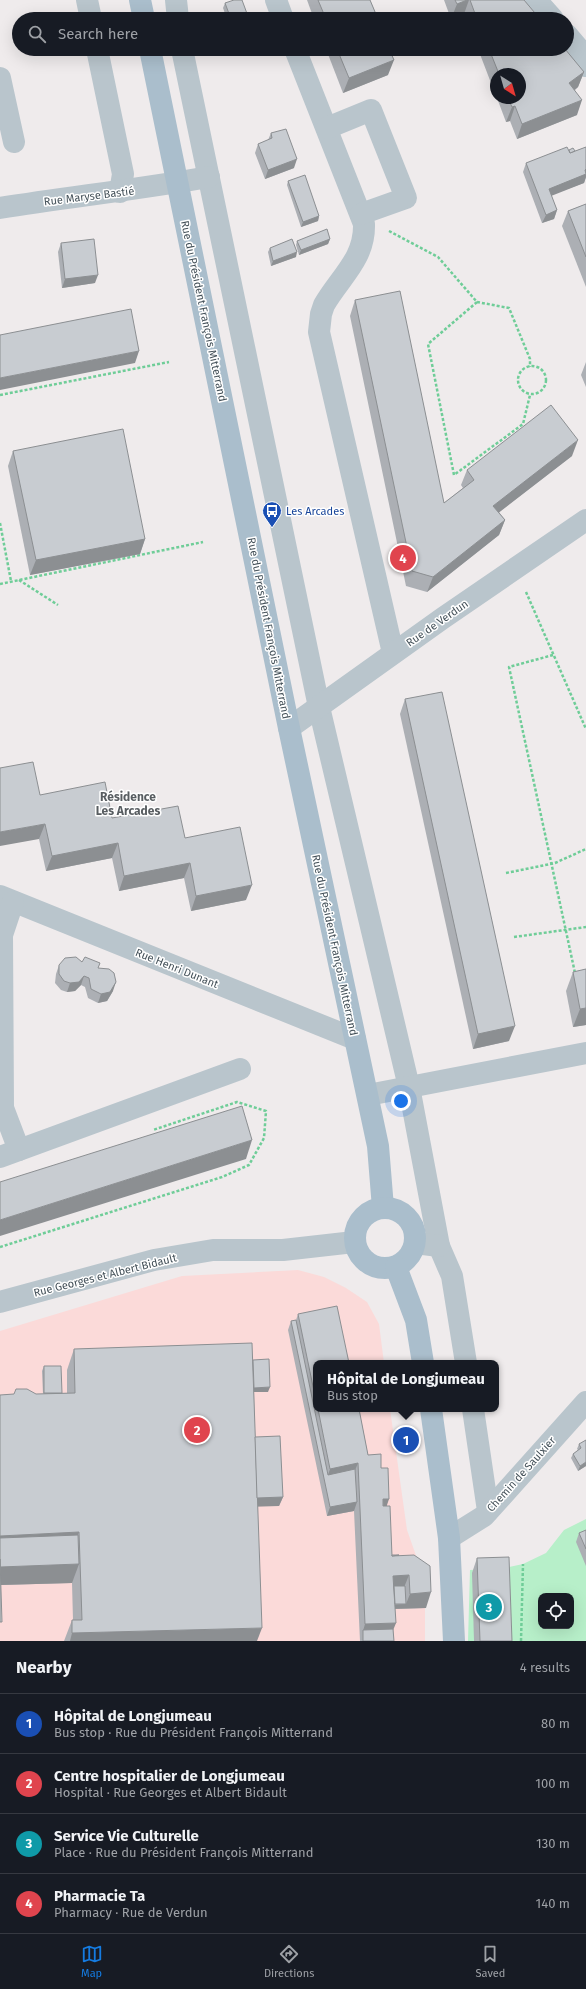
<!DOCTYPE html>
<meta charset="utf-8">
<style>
:root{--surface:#171b24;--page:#242831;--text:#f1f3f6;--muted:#9ea1a6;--line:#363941;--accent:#157be0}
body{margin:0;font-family:"Fira Sans",sans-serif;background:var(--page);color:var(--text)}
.controls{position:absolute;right:12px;bottom:12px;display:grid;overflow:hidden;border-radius:8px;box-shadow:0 4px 16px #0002}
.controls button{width:36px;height:36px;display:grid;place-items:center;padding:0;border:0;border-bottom:1px solid var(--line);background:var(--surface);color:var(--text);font:20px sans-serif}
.compass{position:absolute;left:490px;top:68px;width:36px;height:36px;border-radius:50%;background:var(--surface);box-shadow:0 4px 16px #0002;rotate:143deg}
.you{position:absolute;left:401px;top:1101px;width:14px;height:14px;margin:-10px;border:3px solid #fff;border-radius:50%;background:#1a73e8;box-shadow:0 0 0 6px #1a73e833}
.badge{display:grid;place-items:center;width:26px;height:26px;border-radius:50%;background:var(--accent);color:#fff;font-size:13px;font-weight:700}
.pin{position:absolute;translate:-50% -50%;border:2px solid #fff;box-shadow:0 1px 4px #0006}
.popup{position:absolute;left:313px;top:1360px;width:186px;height:52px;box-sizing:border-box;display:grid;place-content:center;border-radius:8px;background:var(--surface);filter:drop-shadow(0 1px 3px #0005);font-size:13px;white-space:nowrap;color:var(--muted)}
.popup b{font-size:15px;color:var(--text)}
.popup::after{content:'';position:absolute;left:50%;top:100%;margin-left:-8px;border:8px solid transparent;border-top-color:var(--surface)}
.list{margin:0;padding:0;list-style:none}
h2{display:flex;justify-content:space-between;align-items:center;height:52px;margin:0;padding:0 16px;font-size:17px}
h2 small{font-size:13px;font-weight:400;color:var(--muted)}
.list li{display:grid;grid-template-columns:26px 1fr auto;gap:12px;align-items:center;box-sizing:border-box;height:60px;padding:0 16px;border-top:1px solid var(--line)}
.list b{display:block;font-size:15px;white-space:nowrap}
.list p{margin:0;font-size:13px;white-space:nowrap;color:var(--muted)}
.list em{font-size:13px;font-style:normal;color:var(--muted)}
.icon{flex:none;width:22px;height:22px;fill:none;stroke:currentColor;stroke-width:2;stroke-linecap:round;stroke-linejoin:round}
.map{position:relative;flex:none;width:586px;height:1641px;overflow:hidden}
.search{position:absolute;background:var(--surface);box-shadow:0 4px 16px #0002;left:12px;right:12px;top:12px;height:44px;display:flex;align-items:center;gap:10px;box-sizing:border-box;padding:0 14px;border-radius:22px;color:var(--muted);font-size:15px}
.sheet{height:292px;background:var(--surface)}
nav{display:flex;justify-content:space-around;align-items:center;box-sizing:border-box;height:56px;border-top:1px solid var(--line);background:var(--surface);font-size:11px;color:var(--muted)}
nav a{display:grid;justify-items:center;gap:2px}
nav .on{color:var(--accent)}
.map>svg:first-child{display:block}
.medical{fill:#fbdad9}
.green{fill:#b7efc9;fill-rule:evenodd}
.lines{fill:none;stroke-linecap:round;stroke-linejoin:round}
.path{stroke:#6fcd98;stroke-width:2.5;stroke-dasharray:3 2;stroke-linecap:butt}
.minor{stroke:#b9c5cc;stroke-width:22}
.major{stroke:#aabecc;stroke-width:22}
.wall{fill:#acafb4}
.shaded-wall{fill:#8c8f92}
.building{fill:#c8ccd1;stroke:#8c8f92}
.labels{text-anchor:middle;stroke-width:3;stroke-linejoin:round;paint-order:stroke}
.street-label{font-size:11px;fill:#445159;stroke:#fff}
.transit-label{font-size:11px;fill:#164399;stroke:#fff;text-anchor:start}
.neighbourhood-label{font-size:12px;font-weight:bold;fill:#585d61;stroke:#fff}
</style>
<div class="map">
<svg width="586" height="1641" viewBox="0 0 586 1641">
<rect width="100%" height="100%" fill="#efebec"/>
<!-- medical -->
<path class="medical" d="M298,1270L324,1277L346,1288L367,1302L379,1324L384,1363H316V1409H390L407,1530L425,1581V1641H0V1331L182,1276Z"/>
<!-- green -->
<path class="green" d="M586,1519V1641H468L470,1570L504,1568L523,1564L546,1553L564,1530ZM541,1596H571V1626H541Z"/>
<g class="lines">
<!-- path -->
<g class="path">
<path d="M389,231L438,257L477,302L509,308L530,359V367"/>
<path d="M477,302L428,344L454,475L523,424L530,395"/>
<circle cx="532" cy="380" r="14"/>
<path d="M0,395L169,362"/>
<path d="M0,523L11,581"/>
<path d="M19,580L58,605"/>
<path d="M0,584L203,542"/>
<path d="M526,592L586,729"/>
<path d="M553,655L509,667L575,973"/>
<path d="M506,873L555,863L586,849"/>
<path d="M514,937L586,927"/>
<path d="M0,1247L222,1177L249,1165L264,1138L266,1111L237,1102L153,1130"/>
<path d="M521,1641L523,1564"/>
</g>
<!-- minor -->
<g class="minor">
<path d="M87,0L91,19"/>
<path d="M176,0L178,19"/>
<path d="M276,0L283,19"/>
<path d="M536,0L553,19"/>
<path d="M567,35L579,49L586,66"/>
<path d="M97,49L123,174L120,192"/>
<path d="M182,49L319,707L409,1087L439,1246L452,1276L466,1363"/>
<path d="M295,49L364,224C365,259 340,277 324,305L321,314L319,332L393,653"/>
<path d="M0,78L14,142"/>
<path d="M327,128L371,110L406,198L361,214"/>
<path d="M0,208C70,197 140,189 209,177"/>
<path d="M289,728L443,618L586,520"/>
<path d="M0,896L355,1039"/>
<path d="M13,902L2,935L3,1108L19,1150"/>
<path d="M368,1095L586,1053"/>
<path d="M0,1157L240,1069"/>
<path d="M415,1243L439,1246"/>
<path d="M0,1302L154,1260L213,1250H283L354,1242"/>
<path d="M473,1409L488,1511"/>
<path d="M449,1538L484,1516L586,1402"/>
</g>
<!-- major -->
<g class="major">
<path d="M140,0L144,19"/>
<path d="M150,49L289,728L378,1146L383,1208"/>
<circle cx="385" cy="1238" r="30"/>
<path d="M396,1267L416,1320L423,1363"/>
<path d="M431,1409L449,1538L454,1641"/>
</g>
</g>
<!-- wall -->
<g class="wall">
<path d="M307,0H370L378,19H314Z"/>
<path d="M444,0H524L540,19H466L464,14L451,19Z"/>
<path d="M225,3L249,19H227L223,8Z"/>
<path d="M326,49H389L388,75L343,93Z"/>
<path d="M478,49H565L584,72L578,87L575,90L577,115L517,139L510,121L506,122L497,98H520V74H496V96Z"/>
<path d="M271,133L294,168L265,179L255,153L258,144L268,140Z"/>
<path d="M586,147V177L584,183L551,195L557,210L554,219L542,223L523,172L526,163L569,150L575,151Z"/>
<path d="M288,181L319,216L318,221L301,227L287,185Z"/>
<path d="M586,204V287L562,226L568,211Z"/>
<path d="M330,239L328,244L299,255L296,245L297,241Z"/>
<path d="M61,243L95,283L62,288L58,252Z"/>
<path d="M270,248L296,257L271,266L268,252Z"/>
<path d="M355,300L444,503L463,488L461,485L467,470L572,456L499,512L505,520L499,535L427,592L406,586L350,316Z"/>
<path d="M586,362V387L581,375Z"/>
<path d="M13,451L145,539L140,554L30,575L8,466Z"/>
<path d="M405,699L509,1041L473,1049L400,714Z"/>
<path d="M40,795L112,818L185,838L246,900L191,911L184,878L119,891L112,858L46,871L39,839Z"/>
<path d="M82,962L98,968L113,991L107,1001L98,1003L88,998L85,987L81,985L75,991L67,992L61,990L55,983L56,974L59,965Z"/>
<path d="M586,969V1025L573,1027L566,991L573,972Z"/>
<path d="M298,1314L316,1363V1409H359L368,1455L381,1468L387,1506L392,1555H399L426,1608L395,1609L393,1629L394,1641H360L354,1511L327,1516L288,1330L291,1321L296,1320Z"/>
<path d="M74,1349L253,1362V1360L268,1392H254L255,1437L283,1497L279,1506H258L257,1641H64L72,1620H73L72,1583L1,1585L0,1395L43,1394L42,1371L44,1366L62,1393H67V1370Z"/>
<path d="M586,1440V1466L578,1471L571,1458L573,1454L578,1450L577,1449L579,1444Z"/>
<path d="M586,1530V1566L576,1542L579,1533Z"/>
<path d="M477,1558L512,1641H474L472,1573Z"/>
</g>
<!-- shaded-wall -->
<g class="shaded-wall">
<path d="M467,0H469L464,14L451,19L457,4Z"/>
<path d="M394,60L388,75L343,93L349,78Z"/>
<path d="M584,72L578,87L564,98L569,83Z"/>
<path d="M582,100L577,115L517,139L522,124Z"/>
<path d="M515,106L510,121L506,122L512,107Z"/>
<path d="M297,159L294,168L265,179L268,170Z"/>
<path d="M586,169V177L584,183L546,198L549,189Z"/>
<path d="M557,210L554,219L542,223L546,215Z"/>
<path d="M319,216L318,221L301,227L303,222Z"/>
<path d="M330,239L328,244L299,255L301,250Z"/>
<path d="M297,252L296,257L271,266L273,261Z"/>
<path d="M98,275L95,283L62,288L65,279Z"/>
<path d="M139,351L135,363L0,390V378Z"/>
<path d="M578,440L572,456L488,521L493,506Z"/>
<path d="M505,520L499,535L427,592L433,577Z"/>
<path d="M145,539L140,554L30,575L36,560Z"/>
<path d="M45,824L39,839L0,846V832Z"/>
<path d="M118,843L112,858L46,871L52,856Z"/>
<path d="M190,863L184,878L119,891L124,876Z"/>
<path d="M252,885L246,900L191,911L196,896Z"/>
<path d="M84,976L81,985L75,991L67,992L70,983Z"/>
<path d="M116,982L113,991L107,1001L98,1003L101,994Z"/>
<path d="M586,1008V1025L573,1027L580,1009Z"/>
<path d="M515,1026L509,1041L473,1049L478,1034Z"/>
<path d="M252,1140L246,1159L0,1236V1220Z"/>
<path d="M270,1387L268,1392H252L254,1388Z"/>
<path d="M586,1462V1466L578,1471L580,1466Z"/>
<path d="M358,1463L352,1478L325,1484L330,1469Z"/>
<path d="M283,1497L279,1506L249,1507L252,1498Z"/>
<path d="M383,1499H389L384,1514Z"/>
<path d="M357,1502L354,1511L327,1516L330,1507Z"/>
<path d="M79,1532L71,1554L0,1557V1536Z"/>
<path d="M79,1564L72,1583L0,1585V1567Z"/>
<path d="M409,1575L403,1590L390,1591L393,1576Z"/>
<path d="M431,1592L426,1608L389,1609L390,1605L406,1604L410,1594Z"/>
<path d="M396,1623L390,1638L363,1631L365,1624Z"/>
<path d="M262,1628L257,1641H70L72,1633Z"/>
</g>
<!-- building -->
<g class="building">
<path d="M234,0H242L249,19H231L225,3Z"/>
<path d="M318,0H370L378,19H326Z"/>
<path d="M455,0H467L457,4Z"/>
<path d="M470,0H524L540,19H477Z"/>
<path d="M337,49H389L394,60L349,78Z"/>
<path d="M489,49H565L584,72L569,83L582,100L522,124L515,106L512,107L508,98H520V74H499Z"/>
<path d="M286,129L297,159L268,170L258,144L272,138L271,133Z"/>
<path d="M567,147L570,153L586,147V169L585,170L586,174L549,189L557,210L546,215L526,163Z"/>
<path d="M573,148L575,151L570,153L569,150Z"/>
<path d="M305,175L319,216L303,222L288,181Z"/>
<path d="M586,204V257L568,211Z"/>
<path d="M327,229L330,239L301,250L297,241Z"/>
<path d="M94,239L98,275L65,279L61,243Z"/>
<path d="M292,239L297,252L273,261L270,248Z"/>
<path d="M400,291L444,503L474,480L467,470L551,405L578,440L493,506L505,520L433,577L412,571L355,300Z"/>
<path d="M131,309L139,351L0,378V335Z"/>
<path d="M123,429L145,539L36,560L13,451Z"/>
<path d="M442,692L515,1026L478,1034L405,699Z"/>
<path d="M33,762L40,795L105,782L112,818L178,806L185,838L240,827L252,885L196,896L190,863L124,876L118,843L52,856L45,824L0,832V768Z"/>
<path d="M76,957L82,962L85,957L100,963L98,968L109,969L114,973L116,982L110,992L101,994L91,989L89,978L84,976L79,982L70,983L64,981L59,974V965L65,958Z"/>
<path d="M586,969V1008L580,1009L573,972Z"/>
<path d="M242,1106L252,1140L0,1220V1182Z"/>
<path d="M337,1306L349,1363H316V1401L298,1314Z"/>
<path d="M296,1320L328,1475L355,1469L357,1502L330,1507L291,1321Z"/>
<path d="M252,1343L262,1628L72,1633V1620H82L79,1532L0,1536V1395L14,1394L16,1389H27L36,1394L75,1393L74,1349Z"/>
<path d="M269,1359L270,1387L254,1388L253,1360Z"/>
<path d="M44,1366H61L62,1393H44Z"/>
<path d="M318,1409H359L368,1455L381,1454V1468H388L389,1499H383V1506H390L392,1556L414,1555L430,1566L431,1592L410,1594L409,1575L393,1576L396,1623L365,1624L358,1463L330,1469Z"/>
<path d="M280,1436L283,1497L257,1498L255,1437Z"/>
<path d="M586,1440V1462L580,1466L573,1454L581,1448L579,1444Z"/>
<path d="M586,1530V1549L579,1533Z"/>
<path d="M78,1535L79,1564L0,1567V1538Z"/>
<path d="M392,1555H399L392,1556Z"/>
<path d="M509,1557L512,1641H480L477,1558Z"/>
<path d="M0,1559L2,1622H0Z"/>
<path d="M394,1586H405L406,1604H395Z"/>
<path d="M393,1629L394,1641H363V1630Z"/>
</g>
<!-- icons -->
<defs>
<g id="bus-pin" transform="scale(1)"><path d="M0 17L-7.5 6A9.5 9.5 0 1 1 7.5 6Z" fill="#1a4fb4" stroke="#fff"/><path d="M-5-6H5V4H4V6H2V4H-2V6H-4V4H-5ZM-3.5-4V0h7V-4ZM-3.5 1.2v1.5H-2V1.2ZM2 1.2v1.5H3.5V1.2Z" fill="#fff"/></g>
</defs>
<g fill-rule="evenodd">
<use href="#bus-pin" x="272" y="511"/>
</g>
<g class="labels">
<!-- street labels -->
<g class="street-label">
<text transform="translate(89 196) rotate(-7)" y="4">Rue Maryse Bastié</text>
<text transform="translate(204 311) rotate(78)" y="4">Rue du Président François Mitterrand</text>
<text transform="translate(437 623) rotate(-35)" y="4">Rue de Verdun</text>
<text transform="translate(269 628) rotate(79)" y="4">Rue du Président François Mitterrand</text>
<text transform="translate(335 945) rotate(78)" y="4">Rue du Président François Mitterrand</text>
<text transform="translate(177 968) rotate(22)" y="4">Rue Henri Dunant</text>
<text transform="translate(105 1275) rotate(-14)" y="4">Rue Georges et Albert Bidault</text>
<text transform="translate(521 1474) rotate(-48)" y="4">Chemin de Saulxier</text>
</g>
<!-- transit labels -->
<g class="transit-label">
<text x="286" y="515">Les Arcades</text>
</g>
<!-- neighbourhood labels -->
<g class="neighbourhood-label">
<text x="128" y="801">Résidence<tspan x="128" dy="14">Les Arcades</tspan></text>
</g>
</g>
</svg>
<div class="controls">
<button><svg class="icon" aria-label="locate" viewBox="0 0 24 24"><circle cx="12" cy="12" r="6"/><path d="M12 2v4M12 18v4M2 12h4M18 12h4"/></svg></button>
</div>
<svg class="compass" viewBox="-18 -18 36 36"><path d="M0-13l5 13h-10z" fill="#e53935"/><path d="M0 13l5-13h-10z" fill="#9ea1a6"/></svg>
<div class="you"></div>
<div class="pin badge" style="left:406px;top:1440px;background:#1a4fb4">1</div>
<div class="popup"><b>Hôpital de Longjumeau</b>Bus stop</div>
<div class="pin badge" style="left:197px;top:1430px;background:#e0444e">2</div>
<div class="pin badge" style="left:489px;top:1607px;background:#0f9aa8">3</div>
<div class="pin badge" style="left:403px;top:558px;background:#e0444e">4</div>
<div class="search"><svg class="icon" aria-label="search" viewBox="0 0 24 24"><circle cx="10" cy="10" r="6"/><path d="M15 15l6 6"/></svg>Search here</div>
</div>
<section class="sheet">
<h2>Nearby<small>4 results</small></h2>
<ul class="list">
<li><span class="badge" style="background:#1a4fb4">1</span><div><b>Hôpital de Longjumeau</b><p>Bus stop · Rue du Président François Mitterrand</p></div><em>80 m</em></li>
<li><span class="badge" style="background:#e0444e">2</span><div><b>Centre hospitalier de Longjumeau</b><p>Hospital · Rue Georges et Albert Bidault</p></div><em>100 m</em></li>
<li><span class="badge" style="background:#0f9aa8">3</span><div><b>Service Vie Culturelle</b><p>Place · Rue du Président François Mitterrand</p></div><em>130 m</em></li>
<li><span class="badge" style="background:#e0444e">4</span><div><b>Pharmacie Ta</b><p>Pharmacy · Rue de Verdun</p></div><em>140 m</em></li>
</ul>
</section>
<nav>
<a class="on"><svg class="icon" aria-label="map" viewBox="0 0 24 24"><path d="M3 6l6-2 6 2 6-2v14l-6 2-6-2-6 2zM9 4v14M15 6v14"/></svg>Map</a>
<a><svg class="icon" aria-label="directions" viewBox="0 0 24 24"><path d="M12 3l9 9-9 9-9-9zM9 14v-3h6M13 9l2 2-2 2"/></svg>Directions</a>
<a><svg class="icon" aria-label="saved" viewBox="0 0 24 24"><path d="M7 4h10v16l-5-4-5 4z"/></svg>Saved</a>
</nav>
